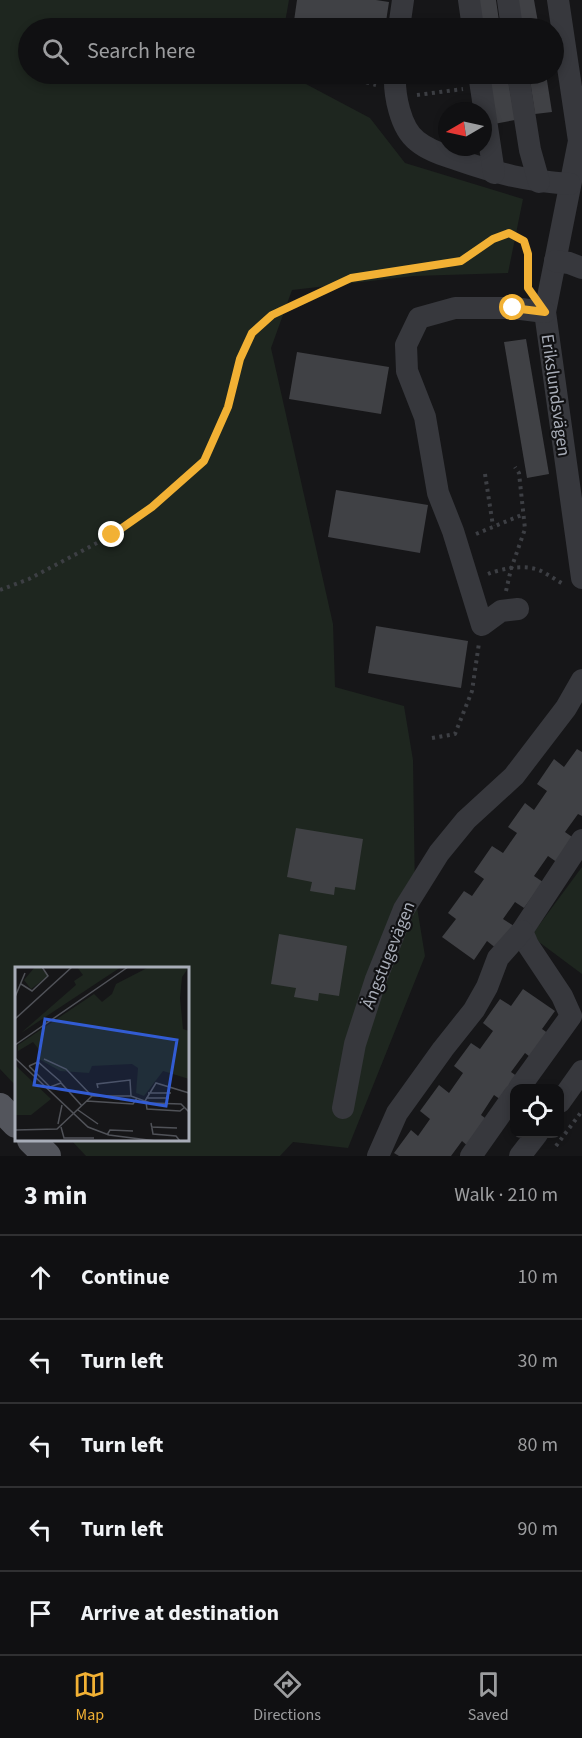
<!DOCTYPE html>
<meta charset="utf-8">
<style>
:root{--surface:#101012;--page:#1e1e20;--text:#f1f3f6;--muted:#9c9d9f;--line:#303032;--accent:#f2b134}
body{margin:0;font-family:"Source Sans 3",sans-serif;background:var(--page);color:var(--text)}
.controls{position:absolute;right:18px;bottom:18px;display:grid;overflow:hidden;border-radius:12px;box-shadow:0 3px 9px #0003}
.controls button{width:54px;height:54px;display:grid;place-items:center;padding:0;border:0;border-bottom:2px solid var(--line);background:var(--surface);color:var(--text);font:30px sans-serif}
.compass{position:absolute;left:438px;top:102px;width:54px;height:54px;border-radius:50%;background:var(--surface);box-shadow:0 3px 9px #0003;rotate:261deg}
.stop{position:absolute;width:18px;height:18px;margin:-14px;border:4px solid #f2b134;border-radius:50%;background:#fff}
.stop.end{background:#f2b134;border-color:#fff;box-shadow:0 2px 6px #0008}
.list{margin:0;padding:0;list-style:none}
h2{display:flex;justify-content:space-between;align-items:center;height:78px;margin:0;padding:0 24px;font-size:26px}
h2 small{font-size:20px;font-weight:400;color:var(--muted)}
.list li{display:grid;grid-template-columns:39px 1fr auto;gap:18px;align-items:center;box-sizing:border-box;height:84px;padding:0 24px;border-top:2px solid var(--line)}
.list b{display:block;font-size:22px;white-space:nowrap}
.list em{font-size:20px;font-style:normal;color:var(--muted)}
.icon{flex:none;width:33px;height:33px;fill:none;stroke:currentColor;stroke-width:2;stroke-linecap:round;stroke-linejoin:round}
.map{position:relative;flex:none;width:582px;height:1156px;overflow:hidden}
.search{position:absolute;background:var(--surface);box-shadow:0 3px 9px #0003;left:18px;right:18px;top:18px;height:66px;display:flex;align-items:center;gap:15px;box-sizing:border-box;padding:0 21px;border-radius:33px;color:var(--muted);font-size:22px}
.sheet{height:498px;background:var(--surface)}
nav{display:flex;justify-content:space-around;align-items:center;box-sizing:border-box;height:84px;border-top:2px solid var(--line);background:var(--surface);font-size:16px;color:var(--muted)}
nav a{display:grid;justify-items:center;gap:3px}
nav .on{color:var(--accent)}
.map>svg:first-child{display:block}
.green{fill:#1e261f}
.building{fill:#404145}
.lines{fill:none;stroke-linecap:round;stroke-linejoin:round}
.path{stroke:#3d3f44;stroke-width:4;stroke-dasharray:3 4.5;stroke-linecap:butt}
.minor{stroke:#37383d;stroke-width:22}
.major{stroke:#53555c;stroke-width:28}
.route{stroke:#f2b134;stroke-width:8}
.labels{text-anchor:middle;stroke-width:4.5;stroke-linejoin:round;paint-order:stroke}
.street-label{font-size:18px;fill:#a8adb8;stroke:#111113}
.inset-road{fill:none;stroke:#505258;stroke-width:1.5}
.view{fill:#325cd3;fill-opacity:0.15;stroke:#325cd3;stroke-width:3}
.inset-edge{fill:none;stroke:#a8adb8;stroke-width:3}
</style>
<div class="map">
<svg width="582" height="1156" viewBox="0 0 582 1156">
<rect width="100%" height="100%" fill="#161618"/>
<!-- green -->
<g class="green">
<path d="M0,0H289L284,28H28V74H287L370,118L405,163L523,199L508,273L414,276L292,290L271,348L333,624L335,687L404,706L413,760L415,895L425,956L348,1148L293,1142L280,1156H86L71,1140H188V969H16V1086L0,1069Z"/>
<path d="M582,867V974L531,936Z"/>
</g>
<!-- building -->
<g class="building">
<path d="M297,0H376L389,2L385,28H293Z"/>
<path d="M474,0H496L500,28H479Z"/>
<path d="M517,0H534L539,28H522Z"/>
<path d="M486,74H507L515,120L494,124Z"/>
<path d="M529,74H546L552,112L535,114Z"/>
<path d="M526,339L549,474L527,478L504,342Z"/>
<path d="M297,352L389,367L381,414L289,399Z"/>
<path d="M336,490L428,505L420,553L328,537Z"/>
<path d="M376,626L468,641L461,688L368,673Z"/>
<path d="M577,749L582,752V816L578,814L565,832L575,839L558,863L548,856L534,876L543,882L524,908L515,902L503,919L514,926L497,949L487,941L474,960L442,937L456,919L448,913L464,891L472,896L484,879L474,872L492,846L503,853L517,833L508,827L525,803L534,810L547,791L537,784L554,759L564,767Z"/>
<path d="M296,828L363,839L355,890L335,887L334,895L310,891L312,882L287,877Z"/>
<path d="M279,934L347,946L339,996L319,993L318,1001L294,997L296,988L271,984Z"/>
<path d="M523,989L555,1011L542,1029L552,1036L534,1060L525,1053L511,1072L521,1079L504,1102L494,1095L481,1115L489,1121L470,1148L462,1141L451,1156H399L394,1153L411,1130L418,1136L430,1119L420,1111L439,1085L449,1093L463,1073L454,1066L471,1043L480,1049L493,1031L483,1023L500,999L511,1006Z"/>
</g>
<g class="lines">
<!-- path -->
<g class="path">
<path d="M346,74L350,78L376,85"/>
<path d="M417,95L463,89"/>
<path d="M485,474L493,526"/>
<path d="M476,534L524,514"/>
<path d="M488,574C503,568 526,564 541,571C549,575 556,580 563,584"/>
<path d="M0,590L29,579L112,535L152,507L204,461L228,407L240,359L252,333L272,315L351,278L461,261L493,239L509,233L524,241L527,254L528,283"/>
<path d="M506,591L511,569L525,529L519,473L515,467"/>
<path d="M432,738L455,734L472,691L479,643"/>
<path d="M556,1146L582,1111"/>
</g>
<!-- minor -->
<g class="minor">
<path d="M469,0L473,28"/>
<path d="M508,0L512,28"/>
<path d="M558,0L579,141L545,312L582,578"/>
<path d="M399,28L403,0"/>
<path d="M395,74C394,94 400,128 417,141C429,151 444,155 458,160C498,174 528,181 570,184"/>
<path d="M479,74L494,173"/>
<path d="M518,74L530,150L539,182"/>
<path d="M555,261L569,263L582,268"/>
<path d="M518,609L501,611L482,625L453,531L438,493L425,417L407,371L406,345L419,318L455,308H513L545,312"/>
<path d="M519,1088L571,1016L562,996L528,945L522,931L582,840"/>
<path d="M560,1102L582,1071"/>
<path d="M343,1108L355,1044L376,979L404,909L439,853L466,820L514,776L566,708L582,680"/>
<path d="M378,1156L397,1113L443,1049L474,1010L487,987L498,958L522,931"/>
<path d="M471,1156L514,1095"/>
<path d="M520,1156L537,1134"/>
</g>
<!-- major -->
<g class="major">
<path d="M0,1107L16,1124"/>
<path d="M31,1140L47,1156"/>
</g>
</g>
<g class="lines">
<!-- route -->
<path class="route" d="M112,535L152,507L204,461L228,407L240,359L252,333L272,315L351,278L461,261L493,239L509,233L524,241L528,254V288L545,312L513,308"/>
</g>
<g class="labels">
<!-- street labels -->
<g class="street-label">
<text transform="translate(556 395) rotate(82)" y="6">Erikslundsvägen</text>
<text transform="translate(388 955) rotate(-68)" y="6">Ängstugevägen</text>
</g>
</g>
<!-- overview -->
<g transform="translate(15 967)">
<rect width="174" height="174" fill="#161618"/>
<path d="M20,0H25L33,9L16,22L9,13ZM62,0H106L6,66L61,18L59,14L68,8ZM134,0H174L167,10L165,31L168,62L174,64V112L148,104L129,129L121,126L123,101L117,97L77,99L74,106L45,104L24,92L26,85L18,75L3,84V78L79,27L87,35L97,27L101,17ZM0,98L36,132L16,148H0Z" fill="#1e261f"/>
<path class="inset-road" d="M6,17L17,24L33,9L27,0M0,30L10,6M0,52L57,0M0,78L113,0M0,91L73,160L94,168L141,174M29,92L51,102L77,129M14,99L35,120L46,116L67,139M14,99L23,95L46,115M83,121L82,117L115,113L116,129M133,126H156M131,131H154M72,134L118,137L122,131M130,134L141,116L174,126M131,135L132,142L165,144L170,140M63,143L83,157M136,156L138,167L161,169L165,174M43,157L47,138M46,160L49,171H79M136,160L162,161M0,163L42,162L77,129H116L135,136L166,137L174,145M92,168L95,163L118,164"/>
<path class="view" d="M30,52L162,73L151,139L19,118Z"/>
<rect width="174" height="174" class="inset-edge"/>
</g>
</svg>
<div class="controls">
<button><svg class="icon" aria-label="locate" viewBox="0 0 24 24"><circle cx="12" cy="12" r="6"/><path d="M12 2v4M12 18v4M2 12h4M18 12h4"/></svg></button>
</div>
<svg class="compass" viewBox="-18 -18 36 36"><path d="M0-13l5 13h-10z" fill="#e53935"/><path d="M0 13l5-13h-10z" fill="#9c9d9f"/></svg>
<div class="stop" style="left:513px;top:308px"></div>
<div class="stop end" style="left:112px;top:535px"></div>
<div class="search"><svg class="icon" aria-label="search" viewBox="0 0 24 24"><circle cx="10" cy="10" r="6"/><path d="M15 15l6 6"/></svg>Search here</div>
</div>
<section class="sheet">
<h2>3 min<small>Walk · 210 m</small></h2>
<ul class="list">
<li><svg class="icon" aria-label="ahead" viewBox="0 0 24 24"><path d="M12 20V5M6 11l6-6 6 6"/></svg><div><b>Continue</b></div><em>10 m</em></li>
<li><svg class="icon" aria-label="left" viewBox="0 0 24 24"><path d="M17 20v-9H6M10 6l-5 5 5 5"/></svg><div><b>Turn left</b></div><em>30 m</em></li>
<li><svg class="icon" aria-label="left" viewBox="0 0 24 24"><path d="M17 20v-9H6M10 6l-5 5 5 5"/></svg><div><b>Turn left</b></div><em>80 m</em></li>
<li><svg class="icon" aria-label="left" viewBox="0 0 24 24"><path d="M17 20v-9H6M10 6l-5 5 5 5"/></svg><div><b>Turn left</b></div><em>90 m</em></li>
<li><svg class="icon" aria-label="arrive" viewBox="0 0 24 24"><path d="M6 21V4h12l-3 4 3 4H6"/></svg><div><b>Arrive at destination</b></div></li>
</ul>
</section>
<nav>
<a class="on"><svg class="icon" aria-label="map" viewBox="0 0 24 24"><path d="M3 6l6-2 6 2 6-2v14l-6 2-6-2-6 2zM9 4v14M15 6v14"/></svg>Map</a>
<a><svg class="icon" aria-label="directions" viewBox="0 0 24 24"><path d="M12 3l9 9-9 9-9-9zM9 14v-3h6M13 9l2 2-2 2"/></svg>Directions</a>
<a><svg class="icon" aria-label="saved" viewBox="0 0 24 24"><path d="M7 4h10v16l-5-4-5 4z"/></svg>Saved</a>
</nav>
